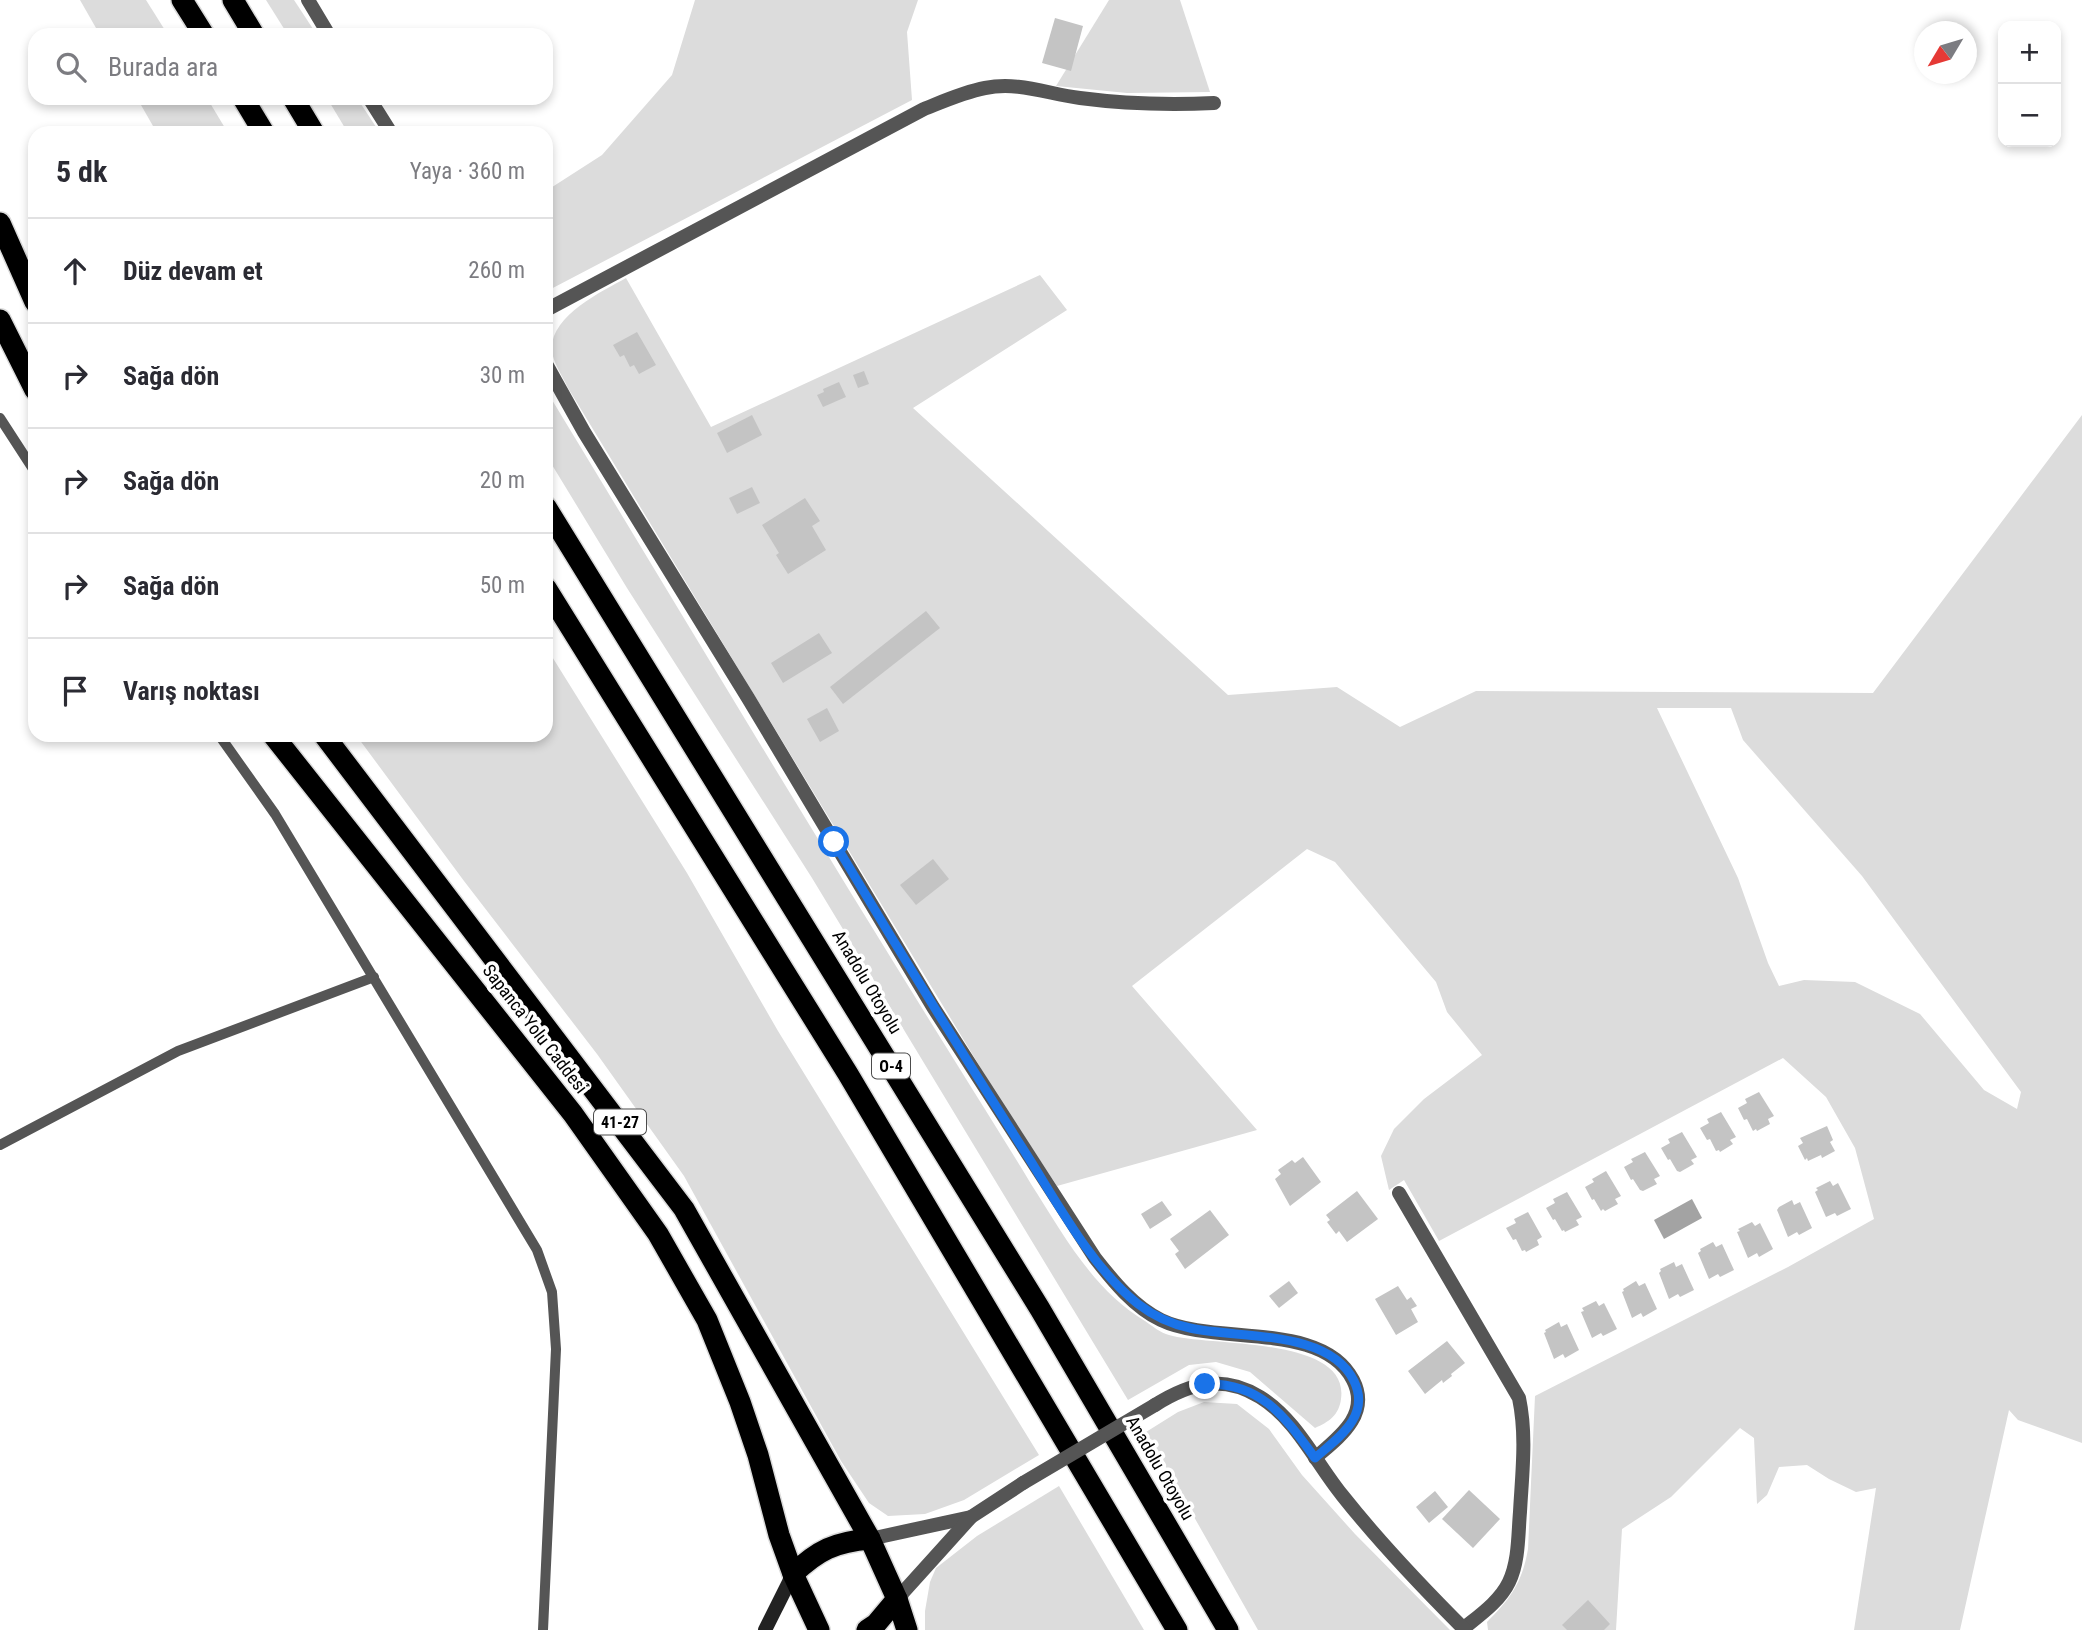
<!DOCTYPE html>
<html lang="tr">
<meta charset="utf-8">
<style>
:root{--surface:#fff;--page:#f7f7f7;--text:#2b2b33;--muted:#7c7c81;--line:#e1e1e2}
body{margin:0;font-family:"Roboto Condensed",sans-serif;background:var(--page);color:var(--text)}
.controls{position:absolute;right:21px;top:21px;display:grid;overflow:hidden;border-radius:14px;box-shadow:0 4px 10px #0003}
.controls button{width:63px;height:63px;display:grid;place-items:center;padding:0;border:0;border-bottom:2px solid var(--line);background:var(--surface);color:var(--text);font:35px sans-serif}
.compass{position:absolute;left:1914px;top:21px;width:63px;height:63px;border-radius:50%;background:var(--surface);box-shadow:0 4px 10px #0003;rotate:232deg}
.stop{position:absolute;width:21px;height:21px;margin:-16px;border:5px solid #1a73e8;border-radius:50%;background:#fff}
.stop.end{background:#1a73e8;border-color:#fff;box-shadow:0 2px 7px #0008}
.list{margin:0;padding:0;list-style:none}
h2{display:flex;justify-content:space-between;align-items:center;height:91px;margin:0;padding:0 28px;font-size:30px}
h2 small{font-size:23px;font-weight:400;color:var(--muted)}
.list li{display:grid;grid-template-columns:46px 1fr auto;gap:21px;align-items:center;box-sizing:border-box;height:105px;padding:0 28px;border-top:2px solid var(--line)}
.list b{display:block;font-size:26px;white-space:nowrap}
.list em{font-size:23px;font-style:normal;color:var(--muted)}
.icon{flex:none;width:38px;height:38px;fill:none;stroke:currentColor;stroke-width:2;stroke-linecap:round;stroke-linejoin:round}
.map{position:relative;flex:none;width:2082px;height:1630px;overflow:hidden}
.search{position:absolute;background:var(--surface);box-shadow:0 4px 10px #0003;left:28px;top:28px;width:525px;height:77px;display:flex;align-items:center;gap:18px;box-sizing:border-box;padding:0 24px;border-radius:21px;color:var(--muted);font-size:26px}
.panel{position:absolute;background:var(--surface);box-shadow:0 4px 10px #0003;left:28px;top:126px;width:525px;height:616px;border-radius:21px}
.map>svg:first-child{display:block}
.green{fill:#dcdcdc;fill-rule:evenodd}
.water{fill:#a3a3a3}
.building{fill:#c4c4c4}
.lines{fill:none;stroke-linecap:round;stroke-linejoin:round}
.highway-casing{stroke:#dbdbdb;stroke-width:24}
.lane{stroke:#555;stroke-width:10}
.street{stroke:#555;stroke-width:14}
.secondary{stroke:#222;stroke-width:14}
.highway{stroke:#000;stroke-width:21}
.street-bridge{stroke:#555;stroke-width:14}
.route{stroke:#1a73e8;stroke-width:9}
.labels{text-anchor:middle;stroke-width:7;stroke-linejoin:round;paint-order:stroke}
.shield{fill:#fff;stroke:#4c4c4c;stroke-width:2}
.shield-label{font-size:16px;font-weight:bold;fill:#000}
.street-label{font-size:18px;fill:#000;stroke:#fff}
</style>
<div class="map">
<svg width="2082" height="1630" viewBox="0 0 2082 1630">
<rect width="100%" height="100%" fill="#fff"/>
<!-- green -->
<g class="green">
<path d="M80,0H146L168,35H100Z"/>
<path d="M266,0H294L317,35H288Z"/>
<path d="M695,0H918L907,32L912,100L549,290L546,289V191L602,155L672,75Z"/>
<path d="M1109,0H1180L1210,92L1127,93L1056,86Z"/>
<path d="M137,98H207L228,133H157Z"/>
<path d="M327,98H357L380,133H348Z"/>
<path d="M1040,275L1067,310L913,408L1228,695L1337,687L1400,727L1476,691L1873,693L2082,415V1443L2018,1420L2009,1410L1960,1630H1854L1876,1488L1856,1492L1829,1479L1807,1465L1779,1467L1767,1495L1757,1504L1754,1438L1740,1428L1671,1497L1622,1529L1616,1630H1488L1487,1622C1511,1598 1522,1583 1528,1549L1535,1396L1788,1267L1874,1219L1855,1148L1826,1097L1783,1058L1439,1241L1404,1180L1389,1190L1381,1156L1394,1129L1424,1099L1482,1055L1447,1012L1436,982L1335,862L1307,849L1132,986L1257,1130L1057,1186L1002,1103L568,388C563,377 554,364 552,352C548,317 601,292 626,278L711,427ZM1657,708H1731L1743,740L1862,876L2021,1092L2017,1109L1984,1090L1920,1014L1855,982L1804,980L1779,986L1768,963L1738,878Z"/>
<path d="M546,390C683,616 818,842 958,1066C982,1105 1007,1144 1031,1184C1063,1234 1093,1290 1145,1321C1152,1326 1161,1333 1169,1335C1207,1347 1350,1335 1341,1399C1339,1415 1329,1422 1315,1428L1250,1372L1216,1362L1189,1365L1128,1400L812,878L627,588L546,455Z"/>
<path d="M546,647L687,873L778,1031L1039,1455L964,1500L925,1514L888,1516L869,1503L841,1461L684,1176L597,1054L464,881L356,735H546Z"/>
<path d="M1204,1402L1237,1404L1269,1429L1302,1475L1355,1534L1450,1630H1258L1146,1432L1178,1412Z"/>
<path d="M1059,1486L1144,1630H925V1611L930,1582L936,1568L977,1536Z"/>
</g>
<!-- water -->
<path class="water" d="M1692,1199L1702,1218L1664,1239L1654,1220Z"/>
<!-- building -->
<g class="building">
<path d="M1055,18L1083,26L1071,71L1042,63Z"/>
<path d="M637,332L656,365L639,374L634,365L630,367L624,355L620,357L613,345Z"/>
<path d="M864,371L869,384L858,388L853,375Z"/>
<path d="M839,382L846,397L823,407L817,395L824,392L823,389Z"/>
<path d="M752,415L762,435L727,453L717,433Z"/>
<path d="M752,487L760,503L737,514L729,498Z"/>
<path d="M805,498L820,521L812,526L826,550L788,574L776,555L779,553L762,525Z"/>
<path d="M926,611L940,628L843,704L830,687Z"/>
<path d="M819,633L832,653L783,683L771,663Z"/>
<path d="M827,708L839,731L820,742L807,719Z"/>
<path d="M933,859L949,879L916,905L900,885Z"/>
<path d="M1759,1092L1774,1116L1768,1119L1770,1124L1757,1131L1756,1129L1753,1131L1747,1119L1744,1120L1738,1108L1747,1103L1745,1099Z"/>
<path d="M1721,1112L1736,1137L1730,1140L1733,1144L1720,1152L1719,1150L1716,1151L1710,1139L1707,1140L1700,1128L1709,1123L1707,1119Z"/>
<path d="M1827,1126L1833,1140L1830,1142L1835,1151L1822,1158L1821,1155L1808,1161L1807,1158L1805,1160L1798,1146L1803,1143L1800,1138Z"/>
<path d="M1682,1132L1697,1157L1691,1160L1694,1164L1680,1172L1677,1171L1670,1159L1668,1160L1661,1148L1670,1143L1668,1139Z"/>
<path d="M1645,1152L1660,1176L1654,1179L1657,1184L1643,1191L1640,1190L1633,1179L1631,1180L1624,1167L1633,1162L1631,1159Z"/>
<path d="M1303,1157L1321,1182L1290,1206L1275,1179L1281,1174L1278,1170L1292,1160L1295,1163Z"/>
<path d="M1606,1171L1621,1196L1615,1199L1618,1204L1605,1211L1603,1209L1601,1211L1594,1199L1592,1200L1585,1187L1594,1182L1592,1179Z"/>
<path d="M1830,1181L1833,1186L1838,1183L1851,1209L1837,1216L1835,1213L1826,1217L1815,1192L1818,1190L1816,1188Z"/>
<path d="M1357,1191L1378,1219L1347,1242L1339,1231L1336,1234L1327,1222L1330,1220L1326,1215Z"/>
<path d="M1567,1192L1582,1217L1576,1220L1579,1225L1565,1232L1564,1230L1562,1231L1555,1219L1553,1220L1546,1208L1555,1203L1553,1199Z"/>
<path d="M1792,1200L1794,1205L1800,1202L1812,1228L1799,1235L1797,1232L1788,1237L1777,1210L1779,1207Z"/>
<path d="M1162,1201L1172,1215L1150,1229L1141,1214Z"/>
<path d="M1210,1210L1229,1235L1185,1269L1175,1254L1179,1251L1170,1239Z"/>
<path d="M1528,1212L1542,1237L1537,1240L1539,1245L1526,1252L1525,1250L1522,1251L1516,1239L1513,1240L1506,1228L1516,1223L1514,1219Z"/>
<path d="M1752,1222L1755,1226L1760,1223L1773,1249L1759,1257L1757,1253L1748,1258L1737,1232L1740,1231L1738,1229Z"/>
<path d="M1713,1242L1716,1247L1722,1244L1734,1270L1720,1277L1718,1274L1709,1279L1698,1253L1701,1251L1700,1249Z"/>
<path d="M1674,1262L1676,1267L1682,1264L1694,1290L1680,1297L1678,1294L1669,1299L1659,1273L1661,1271L1660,1269Z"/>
<path d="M1289,1281L1298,1293L1279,1308L1269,1296Z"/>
<path d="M1636,1281L1639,1286L1645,1283L1657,1309L1643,1317L1641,1313L1632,1318L1622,1292L1624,1291L1623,1289Z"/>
<path d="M1398,1286L1407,1300L1411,1297L1417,1306L1411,1309L1418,1322L1396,1335L1375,1299Z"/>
<path d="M1596,1301L1599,1306L1604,1303L1617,1329L1603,1336L1601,1333L1592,1338L1581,1312L1584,1311L1582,1308Z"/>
<path d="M1559,1322L1561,1327L1567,1324L1579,1350L1565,1358L1563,1354L1554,1359L1544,1333L1546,1332L1545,1330Z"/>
<path d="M1447,1341L1465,1363L1451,1374L1452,1376L1443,1383L1442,1380L1425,1394L1408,1371Z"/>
<path d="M1469,1490L1500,1519L1473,1548L1442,1519Z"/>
<path d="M1435,1491L1448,1507L1429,1523L1416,1507Z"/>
<path d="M1588,1600L1610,1624L1604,1630H1567L1562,1625Z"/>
</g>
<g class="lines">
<!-- highway casing -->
<g class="highway-casing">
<g id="highway">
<path d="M182,0L204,35"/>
<path d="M233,0L254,35"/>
<path d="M243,98L264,133"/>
<path d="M293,98L314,133"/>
<path d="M0,223L35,302"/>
<path d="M0,320L35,390"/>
<path d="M546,507L1040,1309L1228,1630"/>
<path d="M546,588L848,1074L1177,1630"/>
<path d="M273,735L573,1114L658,1234L707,1320L740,1402L758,1455L779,1535L793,1574L819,1630"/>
<path d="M324,735L684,1209L870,1539L897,1599L907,1630"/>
<path d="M793,1574C818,1550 835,1542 870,1539"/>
<path d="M867,1630L876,1624L897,1599"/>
</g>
</g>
<!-- lane -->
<g class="lane">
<path d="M0,418L35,472"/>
<path d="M219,735L275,814L537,1250L552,1292L556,1349L543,1630"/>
<path d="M0,1145L178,1051L374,977"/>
</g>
<!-- street -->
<g class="street">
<path d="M308,0L329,35"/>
<path d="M369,98L391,133"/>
<path d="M546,310L924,109C944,101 964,92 985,88C1018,81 1048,94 1080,98C1125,104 1169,105 1214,103"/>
<path d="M546,364L584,432L748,698L933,1007L1095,1258C1113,1281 1134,1307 1161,1320C1215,1346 1322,1320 1353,1380C1371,1415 1338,1438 1315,1458"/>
<path d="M1399,1193L1519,1398C1527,1436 1522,1474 1520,1512C1518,1535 1519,1561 1509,1582C1500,1601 1480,1615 1464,1628"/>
<path d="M1155,1405C1190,1383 1222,1374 1260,1397C1296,1419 1316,1463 1342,1495C1380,1543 1422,1587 1465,1630"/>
<path d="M870,1539L971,1517"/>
<path d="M897,1599L971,1517L1023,1483"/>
</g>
<!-- secondary -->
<path class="secondary" d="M765,1630L793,1574"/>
<!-- highway -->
<use href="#highway" class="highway"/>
<!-- street-bridge -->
<path class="street-bridge" d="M1023,1483L1155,1405"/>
</g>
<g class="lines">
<!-- route -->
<path class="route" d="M834,842C896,946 960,1050 1025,1152C1057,1202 1091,1267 1138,1304C1155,1317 1170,1324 1190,1328C1239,1339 1329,1329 1354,1381C1371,1416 1338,1438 1315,1458C1285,1417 1261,1382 1205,1384"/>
</g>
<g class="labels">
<!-- shield labels -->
<g class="shield">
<rect x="872" y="1053.5" width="38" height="25" rx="5"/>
<rect x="594" y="1109.5" width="52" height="25" rx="5"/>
</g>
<g class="shield-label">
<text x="891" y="1072">O-4</text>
<text x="620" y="1128">41-27</text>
</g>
<!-- street labels -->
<g class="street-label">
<text transform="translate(867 982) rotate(59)" y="6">Anadolu Otoyolu</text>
<text transform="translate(535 1029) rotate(52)" y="6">Sapanca Yolu Caddesi</text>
<text transform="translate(1160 1468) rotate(60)" y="6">Anadolu Otoyolu</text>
</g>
</g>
</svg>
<div class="controls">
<button>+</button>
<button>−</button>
</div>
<svg class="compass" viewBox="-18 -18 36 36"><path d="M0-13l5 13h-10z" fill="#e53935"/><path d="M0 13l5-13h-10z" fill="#7c7c81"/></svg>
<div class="stop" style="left:834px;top:842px"></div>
<div class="stop end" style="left:1205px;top:1384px"></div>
<div class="search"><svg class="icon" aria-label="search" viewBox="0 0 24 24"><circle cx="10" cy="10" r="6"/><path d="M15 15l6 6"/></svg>Burada ara</div>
<section class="panel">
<h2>5 dk<small>Yaya · 360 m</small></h2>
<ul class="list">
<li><svg class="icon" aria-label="ahead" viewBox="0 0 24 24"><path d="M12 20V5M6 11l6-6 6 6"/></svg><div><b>Düz devam et</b></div><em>260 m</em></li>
<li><svg class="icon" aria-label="right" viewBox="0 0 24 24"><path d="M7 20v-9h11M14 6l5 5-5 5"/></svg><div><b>Sağa dön</b></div><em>30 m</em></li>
<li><svg class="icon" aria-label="right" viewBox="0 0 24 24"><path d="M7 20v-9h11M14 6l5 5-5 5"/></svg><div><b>Sağa dön</b></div><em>20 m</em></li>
<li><svg class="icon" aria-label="right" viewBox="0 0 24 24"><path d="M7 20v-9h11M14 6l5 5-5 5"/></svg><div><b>Sağa dön</b></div><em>50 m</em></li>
<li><svg class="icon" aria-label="arrive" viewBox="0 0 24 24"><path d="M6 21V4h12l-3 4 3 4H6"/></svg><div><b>Varış noktası</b></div></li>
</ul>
</section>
</div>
